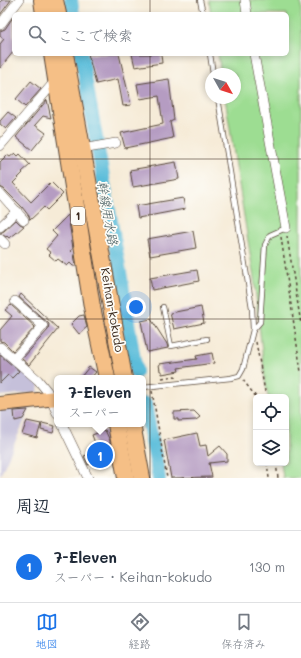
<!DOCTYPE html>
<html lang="ja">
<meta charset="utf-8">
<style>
:root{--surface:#fff;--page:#f2f2f3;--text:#1f2937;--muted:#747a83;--line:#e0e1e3;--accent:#1a73e8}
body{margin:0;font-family:Mali,"Klee One",sans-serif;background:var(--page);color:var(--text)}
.controls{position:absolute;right:12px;bottom:12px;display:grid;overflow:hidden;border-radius:6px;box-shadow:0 2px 6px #0003}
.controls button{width:36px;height:36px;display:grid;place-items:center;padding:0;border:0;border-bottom:1px solid var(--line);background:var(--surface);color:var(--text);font:20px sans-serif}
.compass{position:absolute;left:205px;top:68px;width:36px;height:36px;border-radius:50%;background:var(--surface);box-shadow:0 2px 6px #0003;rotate:129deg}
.you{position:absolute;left:136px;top:307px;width:14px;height:14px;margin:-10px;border:3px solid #fff;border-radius:50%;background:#1a73e8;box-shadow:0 0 0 6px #1a73e833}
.badge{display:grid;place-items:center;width:26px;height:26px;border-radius:50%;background:var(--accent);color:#fff;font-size:13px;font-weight:700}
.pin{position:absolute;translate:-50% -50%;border:2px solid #fff;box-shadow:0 1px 4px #0006}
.popup{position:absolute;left:54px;top:375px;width:92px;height:52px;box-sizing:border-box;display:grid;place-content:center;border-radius:6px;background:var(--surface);filter:drop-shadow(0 1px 3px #0005);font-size:13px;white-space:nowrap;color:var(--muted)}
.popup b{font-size:15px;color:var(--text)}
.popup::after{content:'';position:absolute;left:50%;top:100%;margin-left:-8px;border:8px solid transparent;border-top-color:var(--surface)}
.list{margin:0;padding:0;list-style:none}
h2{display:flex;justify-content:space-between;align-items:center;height:52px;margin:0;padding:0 16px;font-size:17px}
h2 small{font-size:13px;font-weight:400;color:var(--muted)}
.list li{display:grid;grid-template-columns:26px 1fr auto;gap:12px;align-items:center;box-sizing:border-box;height:72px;padding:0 16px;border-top:1px solid var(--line)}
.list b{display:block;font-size:15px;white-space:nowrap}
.list p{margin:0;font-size:13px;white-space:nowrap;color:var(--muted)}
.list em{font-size:13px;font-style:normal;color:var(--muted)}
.icon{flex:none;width:22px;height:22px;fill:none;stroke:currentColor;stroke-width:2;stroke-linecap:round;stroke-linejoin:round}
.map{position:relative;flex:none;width:301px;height:478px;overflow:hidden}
.search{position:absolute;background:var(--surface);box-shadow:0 2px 6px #0003;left:12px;right:12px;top:12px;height:44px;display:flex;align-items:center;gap:10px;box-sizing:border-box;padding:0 14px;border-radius:6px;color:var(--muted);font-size:15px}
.sheet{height:124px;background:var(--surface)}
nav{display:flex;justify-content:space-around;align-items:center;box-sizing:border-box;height:56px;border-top:1px solid var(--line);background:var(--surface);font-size:11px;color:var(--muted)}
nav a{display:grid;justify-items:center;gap:2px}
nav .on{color:var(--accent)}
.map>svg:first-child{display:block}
.industrial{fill:#c5c0da}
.green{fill:#9ddd92;stroke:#6c8458}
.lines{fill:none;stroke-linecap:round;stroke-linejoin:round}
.river{stroke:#5bbdda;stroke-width:14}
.building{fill:#b59cc2}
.lane-casing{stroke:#57473a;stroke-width:6}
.street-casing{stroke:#57473a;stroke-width:10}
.primary-casing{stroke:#57473a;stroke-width:16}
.highway-casing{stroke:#57473a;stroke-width:18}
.path{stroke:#57473a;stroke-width:1.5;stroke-dasharray:3 3;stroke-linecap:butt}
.lane{stroke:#fff;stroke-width:4.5}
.street{stroke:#fff;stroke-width:9}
.primary{stroke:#f5bf86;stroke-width:14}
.highway{stroke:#f5bf86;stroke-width:16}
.grid{fill:none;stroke:#3b2a1e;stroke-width:1;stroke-opacity:0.55}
.labels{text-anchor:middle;stroke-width:3.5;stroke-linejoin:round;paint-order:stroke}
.shield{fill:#fdfcf7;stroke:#75695f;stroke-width:1}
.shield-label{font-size:11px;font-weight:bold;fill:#3b2a1e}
.street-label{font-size:12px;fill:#3b2a1e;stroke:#fdfcf7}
.water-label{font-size:13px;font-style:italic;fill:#465d60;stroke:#fdfcf7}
</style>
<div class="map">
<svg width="301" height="478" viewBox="0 0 301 478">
<rect width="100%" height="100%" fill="#fdfcf7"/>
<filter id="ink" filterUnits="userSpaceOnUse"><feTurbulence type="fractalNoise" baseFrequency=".025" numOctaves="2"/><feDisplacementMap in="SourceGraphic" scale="8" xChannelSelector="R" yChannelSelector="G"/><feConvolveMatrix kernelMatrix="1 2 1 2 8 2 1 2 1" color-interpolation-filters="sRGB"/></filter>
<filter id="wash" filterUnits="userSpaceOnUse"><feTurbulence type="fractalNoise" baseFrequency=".012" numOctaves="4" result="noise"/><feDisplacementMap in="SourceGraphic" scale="16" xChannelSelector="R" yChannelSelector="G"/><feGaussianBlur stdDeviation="0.9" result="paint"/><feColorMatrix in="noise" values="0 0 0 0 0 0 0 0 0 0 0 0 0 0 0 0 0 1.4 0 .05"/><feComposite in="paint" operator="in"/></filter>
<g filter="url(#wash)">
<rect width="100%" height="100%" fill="#f6ebd7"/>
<!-- industrial -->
<g class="industrial">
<path d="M0,351L39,384L38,392L0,396Z"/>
<path d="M31,406L0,476V409Z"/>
</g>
<!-- green -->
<path class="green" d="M209,0H301V478H283L281,463H286V397H268L265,379L254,278L225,98H235V74H221L218,54H287V14H211Z"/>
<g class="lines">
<!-- river -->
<g class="river">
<path d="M71,0L73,14"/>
<path d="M81,54L121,278L136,372"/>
<path d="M145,404L159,478"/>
</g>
</g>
<g id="blocks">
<!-- building -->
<g class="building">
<path d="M2,0H11L0,15V2Z"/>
<path d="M13,17L14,51L0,68V44L4,39L0,36V31L5,29Z"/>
<path d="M88,54H119L131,105L123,106L118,79L96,84Z"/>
<path d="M132,54H161L162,63L135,67Z"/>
<path d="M169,79L174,120L170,122L173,138L125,148L121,133L163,124L159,96L140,99L137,84Z"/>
<path d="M31,81L41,89L25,107L16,99Z"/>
<path d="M47,100L51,118L43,116L35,125L46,133L32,150L16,137Z"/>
<path d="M8,112L16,118L6,129L0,124V121Z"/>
<path d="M15,153L18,156L20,154L30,165L22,172L23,173L13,183L31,202L51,182L63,194L47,210L44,207L30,220L29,216L22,207L4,189L0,187V162L7,155L10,157Z"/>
<path d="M176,162L179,179L133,187L130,170Z"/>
<path d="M183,198L185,209L138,218L136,206Z"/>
<path d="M68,215L73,248L71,251L74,254L76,266H73L70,263L67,266L58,259L56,261L49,255L51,253L46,249L57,236L52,231Z"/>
<path d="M16,220L20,224L24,226L15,234L9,238L7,236L6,237L0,233L4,231Z"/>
<path d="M193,231L196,248L150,256L147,239Z"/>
<path d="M197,270L199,281L152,290L150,278Z"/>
<path d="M21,294L58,329L29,365L22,359L48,330L49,324L19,297Z"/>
<path d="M11,305L35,327L13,351L4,342L0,341V330L12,316L5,310Z"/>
<path d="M201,307L204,323L174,329L170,313Z"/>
<path d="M84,315L87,327L79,334L71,324L79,316Z"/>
<path d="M151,319L167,344L168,348L147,352L141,321Z"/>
<path d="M212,353L214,363L178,368L179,371L162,374V371H160L159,364L197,359L196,356Z"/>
<path d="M0,355L19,371L12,378L8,375L0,383Z"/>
<path d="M89,367L96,372L91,378H80Z"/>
<path d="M28,410L23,419L15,421L14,411Z"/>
<path d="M194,411L200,417L196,420L178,421V419H174V412Z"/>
<path d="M27,421L41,424L37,438L22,434Z"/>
<path d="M42,423L55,426L53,433L41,430Z"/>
<path d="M105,430L110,441V444H108L112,455L88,465L84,456L98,451L92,435Z"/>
<path d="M197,433L200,446L206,445L208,456L220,446L227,454V461L209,463L212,477L171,478L164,440Z"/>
</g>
</g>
</g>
<g filter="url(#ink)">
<use href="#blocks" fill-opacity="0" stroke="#57473a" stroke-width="1"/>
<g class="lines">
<!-- lane casing -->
<g class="lane-casing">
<g id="lane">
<path d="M200,0L203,14"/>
<path d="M210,54L213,74"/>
<path d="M163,307L171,346L207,339"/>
<path d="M253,330L260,322L265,245L270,235L286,228"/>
<path d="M143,387L231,378L239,376L243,369L253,330L252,308L218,98"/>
</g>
</g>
<!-- street casing -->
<g class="street-casing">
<g id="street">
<path d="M245,0L247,14"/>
<path d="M0,25L19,0"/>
<path d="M254,54L286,228"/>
<path d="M0,146L56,80"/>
<path d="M82,149L116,143"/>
<path d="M0,193L24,220"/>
<path d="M0,227L17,211"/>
<path d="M0,239L5,244"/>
<path d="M0,347L38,380L47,391L57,413"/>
<path d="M14,359L43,326L15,301"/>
<path d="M62,424L88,478"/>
</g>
</g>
<!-- primary casing -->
<g class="primary-casing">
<path id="primary" d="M0,404L57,398"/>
</g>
<!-- highway casing -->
<g class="highway-casing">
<g id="highway">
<path d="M42,0L44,14"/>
<path d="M55,0L58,14"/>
<path d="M52,54L92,307L107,378"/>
<path d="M65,54L124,378"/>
<path d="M116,424L126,478"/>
<path d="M132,424L142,478"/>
</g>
</g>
<!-- path -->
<g class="path">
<path d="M287,236L301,324"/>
<path d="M281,237L301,372"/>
<path d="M256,342L266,397"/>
<path d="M162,378L175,376L178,378"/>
<path d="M243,380L256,397"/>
<path d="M152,391L167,478"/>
<path d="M267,463L269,478"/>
<path d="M276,463L278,478"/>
</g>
<!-- lane -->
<use href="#lane" class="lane"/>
<!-- street -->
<use href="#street" class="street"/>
<!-- primary -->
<use href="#primary" class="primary"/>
<!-- highway -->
<use href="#highway" class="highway"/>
</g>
</g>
<!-- grid -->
<path class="grid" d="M150,0V14M150,54V478M0,159H301M0,319H301"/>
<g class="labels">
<!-- shield labels -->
<rect class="shield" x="71" y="207" width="14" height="18" rx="3"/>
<g class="shield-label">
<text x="78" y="220">1</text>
</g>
<!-- street labels -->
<g class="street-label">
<text transform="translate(112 310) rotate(80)" y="4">Keihan-kokudo</text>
</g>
<!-- water labels -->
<g class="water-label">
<text transform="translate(108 213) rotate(80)" y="5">幹線用水路</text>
</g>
</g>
</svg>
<div class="controls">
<button><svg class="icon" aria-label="locate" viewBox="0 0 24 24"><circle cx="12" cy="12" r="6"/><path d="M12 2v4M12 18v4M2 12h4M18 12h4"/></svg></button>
<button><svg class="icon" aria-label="layers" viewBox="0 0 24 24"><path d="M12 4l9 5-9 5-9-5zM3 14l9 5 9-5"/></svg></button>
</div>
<svg class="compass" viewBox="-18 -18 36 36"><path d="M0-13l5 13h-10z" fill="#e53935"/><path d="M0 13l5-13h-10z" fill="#747a83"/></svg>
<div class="you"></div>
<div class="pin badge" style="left:100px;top:455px">1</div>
<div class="popup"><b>7-Eleven</b>スーパー</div>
<div class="search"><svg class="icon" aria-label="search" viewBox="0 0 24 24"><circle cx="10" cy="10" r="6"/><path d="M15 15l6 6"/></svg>ここで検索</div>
</div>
<section class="sheet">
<h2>周辺<small></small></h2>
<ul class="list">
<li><span class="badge">1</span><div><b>7-Eleven</b><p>スーパー · Keihan-kokudo</p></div><em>130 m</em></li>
</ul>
</section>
<nav>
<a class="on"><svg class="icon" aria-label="map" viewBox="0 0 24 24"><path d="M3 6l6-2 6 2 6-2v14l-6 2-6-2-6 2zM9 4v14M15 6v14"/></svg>地図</a>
<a><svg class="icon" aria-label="directions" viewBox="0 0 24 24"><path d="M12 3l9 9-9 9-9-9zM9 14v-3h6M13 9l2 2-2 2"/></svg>経路</a>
<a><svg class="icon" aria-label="saved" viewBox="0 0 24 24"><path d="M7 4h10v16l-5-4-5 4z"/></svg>保存済み</a>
</nav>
